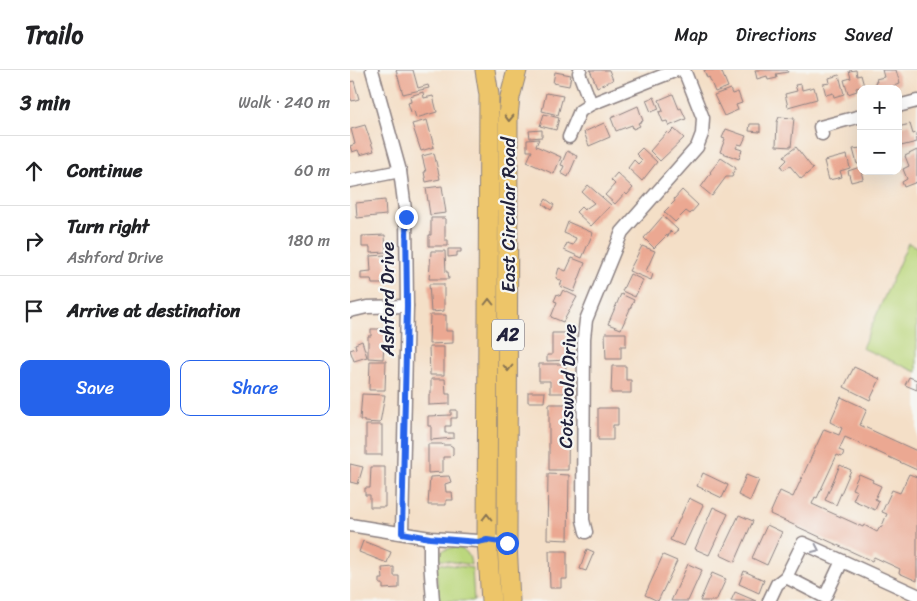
<!DOCTYPE html>
<meta charset="utf-8">
<style>
:root{--surface:#fff;--page:#f2f2f2;--text:#202124;--muted:#757577;--line:#e0e0e0;--accent:#2563eb}
body{margin:0;font-family:Sriracha,sans-serif;background:var(--page);color:var(--text)}
.controls{position:absolute;right:15px;top:15px;display:grid;overflow:hidden;border-radius:10px;box-shadow:0 5px 20px #0002}
.controls button{width:45px;height:45px;display:grid;place-items:center;padding:0;border:0;border-bottom:1px solid var(--line);background:var(--surface);color:var(--text);font:25px sans-serif}
.stop{position:absolute;width:15px;height:15px;margin:-11px;border:4px solid #2563eb;border-radius:50%;background:#fff}
.stop.end{background:#2563eb;border-color:#fff;box-shadow:0 1px 5px #0008}
.list{margin:0;padding:0;list-style:none}
h2{display:flex;justify-content:space-between;align-items:center;height:65px;margin:0;padding:0 20px;font-size:21px}
h2 small{font-size:16px;font-weight:400;color:var(--muted)}
.list li{display:grid;grid-template-columns:32px 1fr auto;gap:15px;align-items:center;box-sizing:border-box;height:70px;padding:0 20px;border-top:1px solid var(--line)}
.list b{display:block;font-size:19px;white-space:nowrap}
.list p{margin:0;font-size:16px;white-space:nowrap;color:var(--muted)}
.list em{font-size:16px;font-style:normal;color:var(--muted)}
.actions{display:flex;gap:10px;padding:15px 20px}
.actions a{flex:1;padding:11px 0;border:1px solid var(--accent);border-radius:10px;text-align:center;font-size:18px;color:var(--accent)}
.actions .main{background:var(--accent);color:#fff}
.icon{flex:none;width:28px;height:28px;fill:none;stroke:currentColor;stroke-width:2;stroke-linecap:round;stroke-linejoin:round}
.map{position:relative;flex:none;width:567px;height:531px;overflow:hidden}
header{display:flex;align-items:center;gap:30px;box-sizing:border-box;height:70px;padding:0 25px;background:var(--surface);border-bottom:1px solid var(--line)}
header strong{font-size:24px}
nav{display:flex;gap:28px;margin-inline-start:auto;font-size:18px}
main{display:flex}
aside{flex:1;background:var(--surface)}
.map>svg:first-child{display:block}
.green{fill:#bbd77d;stroke:#6e7c5c}
.building{fill:#eba892}
.lines{fill:none;stroke-linecap:round;stroke-linejoin:round}
.minor-casing{stroke:#8b8081;stroke-width:15}
.highway-casing{stroke:#8b8081;stroke-width:21}
.minor{stroke:#fff;stroke-width:12}
.highway{stroke:#edc569;stroke-width:19}
.oneway{stroke:#887452}
.oneway2{stroke:#9c9ca7}
.route{stroke:#2563eb;stroke-width:6}
.labels{text-anchor:middle;stroke-width:4.5;stroke-linejoin:round;paint-order:stroke}
.shield{fill:#f6f6f2;stroke:#626272;stroke-width:1}
.shield-label{font-size:18px;font-weight:bold;fill:#22223b}
.street-label{font-size:19px;fill:#22223b;stroke:#f6f6f2}
</style>
<header>
<strong>Trailo</strong>
<nav><a>Map</a><a>Directions</a><a>Saved</a></nav>
</header>
<main>
<aside>
<h2>3 min<small>Walk · 240 m</small></h2>
<ul class="list">
<li><svg class="icon" aria-label="ahead" viewBox="0 0 24 24"><path d="M12 20V5M6 11l6-6 6 6"/></svg><div><b>Continue</b></div><em>60 m</em></li>
<li><svg class="icon" aria-label="right" viewBox="0 0 24 24"><path d="M7 20v-9h11M14 6l5 5-5 5"/></svg><div><b>Turn right</b><p>Ashford Drive</p></div><em>180 m</em></li>
<li><svg class="icon" aria-label="arrive" viewBox="0 0 24 24"><path d="M6 21V4h12l-3 4 3 4H6"/></svg><div><b>Arrive at destination</b></div></li>
</ul>
<div class="actions"><a class="main">Save</a><a>Share</a></div>
</aside>
<div class="map">
<svg width="567" height="531" viewBox="0 0 567 531">
<rect width="100%" height="100%" fill="#f6f6f2"/>
<filter id="ink" filterUnits="userSpaceOnUse"><feTurbulence type="fractalNoise" baseFrequency=".02" numOctaves="2"/><feDisplacementMap in="SourceGraphic" scale="10" xChannelSelector="R" yChannelSelector="G"/><feConvolveMatrix kernelMatrix="1 2 1 2 8 2 1 2 1" color-interpolation-filters="sRGB"/></filter>
<filter id="wash" filterUnits="userSpaceOnUse"><feTurbulence type="fractalNoise" baseFrequency=".0096" numOctaves="4" result="noise"/><feDisplacementMap in="SourceGraphic" scale="20" xChannelSelector="R" yChannelSelector="G"/><feGaussianBlur stdDeviation="1.12" result="paint"/><feColorMatrix in="noise" values="0 0 0 0 0 0 0 0 0 0 0 0 0 0 0 0 0 1.4 0 .05"/><feComposite in="paint" operator="in"/></filter>
<g filter="url(#wash)">
<rect width="100%" height="100%" fill="#f4dfc7"/>
<!-- green -->
<g class="green">
<path d="M558,173L567,177V302L512,278Z"/>
<path d="M103,477C115,478 120,483 121,495L86,489L92,481Z"/>
<path d="M86,493L122,498L124,531H88Z"/>
</g>
<g id="blocks">
<!-- building -->
<g class="building">
<path d="M46,0H63L68,18L78,15L79,18L53,24Z"/>
<path d="M240,0H259L263,10L247,17Z"/>
<path d="M354,0H371L378,17L365,22L359,7L357,8Z"/>
<path d="M405,0H437L438,2L426,4L427,8L418,10L417,6L407,9Z"/>
<path d="M506,0L507,6L511,5L514,16L506,18L507,21L498,24L494,10L501,8L499,1Z"/>
<path d="M532,0H546L550,14L543,16L544,19H527L525,12H527L526,9L534,7Z"/>
<path d="M205,2L221,5L219,16L203,13Z"/>
<path d="M489,5L494,24L484,27L483,23L476,25L473,14L480,13L479,8Z"/>
<path d="M4,11L9,29L2,31L0,27V12Z"/>
<path d="M451,14L452,20L464,17L467,29L438,37L435,24L447,21L445,15Z"/>
<path d="M380,19L382,24L388,22L392,33L386,35L388,40L374,46L364,25Z"/>
<path d="M73,22L74,28L83,26L87,42L66,48L64,41L61,42L58,33L61,32L60,26Z"/>
<path d="M196,23L213,26L208,45L192,41Z"/>
<path d="M323,24L329,39L331,38L336,49L319,56L317,51L313,52L309,42L313,41L309,30Z"/>
<path d="M304,27L309,39L301,42L296,30Z"/>
<path d="M288,36L293,51L288,53L290,56L283,59L282,55L266,61L261,48Z"/>
<path d="M194,44L209,48L206,60L190,56Z"/>
<path d="M429,47L444,48L441,77L426,76L427,52Z"/>
<path d="M77,50L84,77L71,81L62,54Z"/>
<path d="M254,53L260,67L239,76L234,62Z"/>
<path d="M400,54H410V62L399,61Z"/>
<path d="M560,54L563,64L566,63L567,72L551,76L548,69V57Z"/>
<path d="M15,55L24,81L10,85L8,80L2,82L0,76L5,74L1,59Z"/>
<path d="M324,59L334,68L310,91L300,81L317,62L319,64Z"/>
<path d="M376,59L396,66L392,75L388,74L386,78L392,80L389,89L370,82L375,69L372,68Z"/>
<path d="M192,60V67L180,68L179,61Z"/>
<path d="M189,69L186,76L211,87L204,104L177,92L182,81H177V70Z"/>
<path d="M446,77L463,99L451,109L440,96L433,100L431,96L437,90L434,86Z"/>
<path d="M292,78L307,92L292,111L278,98L284,90L288,94L292,90L286,84Z"/>
<path d="M511,78V93L507,94L503,79Z"/>
<path d="M567,80V112L554,117L552,112L557,109L553,99L559,96L555,86Z"/>
<path d="M217,81L227,86L218,107L211,103L214,96L211,95Z"/>
<path d="M84,83L90,109L76,112L74,102H76L72,86Z"/>
<path d="M497,85L500,98L490,101L492,107L479,110L474,91Z"/>
<path d="M371,88L386,98L382,104L383,105L382,107H376L362,126L351,117L361,103L360,102Z"/>
<path d="M510,97L513,109L501,112L498,101Z"/>
<path d="M267,103L283,118L277,125L275,123L265,134L255,125L265,114L261,110Z"/>
<path d="M238,115L261,135L241,156L226,142L231,137L234,140L244,133L232,122Z"/>
<path d="M92,116L96,143L80,145L76,118Z"/>
<path d="M332,120L348,135L340,144L336,141L325,152L314,142L325,131L324,129Z"/>
<path d="M196,129L204,135L201,140L193,134Z"/>
<path d="M35,130L36,145L7,148L6,133Z"/>
<path d="M313,146L328,160L323,164L320,161L318,167L317,165L304,178L294,168Z"/>
<path d="M81,148H95V170H98V176H79V165H81Z"/>
<path d="M218,152L243,163L232,188L214,180L217,173L223,175L226,168L214,163Z"/>
<path d="M35,165L36,182L20,183V177H12V166Z"/>
<path d="M292,176L305,181L296,201L303,204L301,210L279,201Z"/>
<path d="M98,179H111V182H107V186L98,187Z"/>
<path d="M81,181H95L96,202H98L99,209H79Z"/>
<path d="M35,185L36,214H22L21,209H11V202L21,201L20,186Z"/>
<path d="M222,188L235,193L224,222L210,216L212,211L206,208L209,198L216,201Z"/>
<path d="M280,204L293,210L285,227L272,221Z"/>
<path d="M79,214H94V241L81,242Z"/>
<path d="M213,220L227,227L213,252L201,247L207,232L204,231L207,224L210,226Z"/>
<path d="M271,224L284,230L271,259L258,254Z"/>
<path d="M80,245H96V261H103V273L79,274Z"/>
<path d="M21,259H35L33,289L18,288V266H21Z"/>
<path d="M202,263H216L218,290L197,291V285H202Z"/>
<path d="M255,263H276V276H271V289H256Z"/>
<path d="M12,271L17,287L4,291L0,280L6,278L5,274Z"/>
<path d="M79,277H94V305H80Z"/>
<path d="M20,291H36L35,320H19Z"/>
<path d="M189,294H216L215,323H200V311H189Z"/>
<path d="M262,296H276V310H281V323H261Z"/>
<path d="M504,297L530,309L520,330L494,317Z"/>
<path d="M559,307L567,310V320L555,315Z"/>
<path d="M81,309H95L96,324H100V334L79,335V324H81Z"/>
<path d="M178,322H195L194,332H178Z"/>
<path d="M12,324L35,325L30,353L14,352V350H10Z"/>
<path d="M491,327L517,339L510,355L567,381V400L495,367L489,380L494,382L492,387L487,385L467,428L465,427L462,434L513,457L514,455L527,462L530,457L531,458L537,444L532,442L542,420L550,423L559,404L567,407V511L549,503L550,499L524,487L522,491L420,444L430,421L443,427L474,359L489,365L492,358L480,352Z"/>
<path d="M199,334H219L218,400H199Z"/>
<path d="M248,338H268V355H263V370H248Z"/>
<path d="M101,340H107V348H101V356H95V363H104V368L81,370V356H78V346L101,345Z"/>
<rect x="16" y="355" width="16" height="30"/>
<path d="M78,374H92L93,375H100L103,377V384L100,387H93V402L78,403Z"/>
<path d="M0,394L13,397L8,414L0,412Z"/>
<path d="M490,395L501,400L486,435L475,430Z"/>
<path d="M21,397H35V437H20V425H15V418H20Z"/>
<path d="M353,403L378,415L372,428L347,416Z"/>
<path d="M198,404L219,405L218,470L197,469Z"/>
<path d="M509,404L523,410L522,412L531,416L525,429L529,431L525,440L503,430L507,421L502,419Z"/>
<path d="M396,405L409,410L400,431L388,425Z"/>
<path d="M99,406L101,412L95,414L96,422H102L103,430H96V435H78L80,407Z"/>
<path d="M339,428L353,435L334,476L320,470Z"/>
<path d="M363,437L378,444L359,485L345,479Z"/>
<path d="M389,445L403,451L385,492L370,485Z"/>
<path d="M417,455L432,462L417,495L402,488Z"/>
<path d="M13,471L41,482L37,493L9,482Z"/>
<path d="M237,479L244,482L236,501L230,499Z"/>
<path d="M199,481H217V509H211V518H200Z"/>
<path d="M313,485L327,491L308,531L295,525Z"/>
<path d="M338,494L352,500L338,531H321Z"/>
<path d="M44,497V506H49V518L33,519V514H30V509H33L32,498Z"/>
<path d="M394,501L414,510L409,523L389,514Z"/>
<path d="M362,503L376,509L366,531H350Z"/>
<path d="M385,522L406,531H381Z"/>
</g>
</g>
</g>
<g filter="url(#ink)">
<use href="#blocks" fill-opacity="0" stroke="#8b8081" stroke-width="1"/>
<g class="lines">
<!-- minor casing -->
<g class="minor-casing">
<g id="minor">
<path d="M22,0L50,101L56,147L57,236L52,463"/>
<path d="M230,0L229,3L241,34"/>
<path d="M548,36L567,31"/>
<path d="M472,64L470,57L511,46"/>
<path d="M219,67L230,41L241,34L327,0"/>
<path d="M0,111L50,101"/>
<path d="M0,241L17,237L57,236"/>
<path d="M0,455L80,468L128,471H144"/>
<path d="M236,462L233,450L234,268L236,250L272,162L347,77L352,64L353,48L334,0"/>
<path d="M80,468V491L83,531"/>
<path d="M492,491L475,527L436,507L453,473L567,525"/>
<path d="M419,531L427,514L436,507"/>
</g>
</g>
<!-- highway casing -->
<g class="highway-casing">
<g id="highway">
<path d="M135,0L139,25L137,470L141,531"/>
<path d="M160,531L157,473L158,47L160,27L167,0"/>
</g>
</g>
<!-- minor -->
<use href="#minor" class="minor"/>
<!-- highway -->
<use href="#highway" class="highway"/>
</g>
<!-- one-way arrows -->
<defs><path id="oneway-chevron" d="M-2-3.5L2.5 0L-2 3.5" fill="none" stroke-width="1.6" stroke-linecap="round" stroke-linejoin="round" transform="scale(1.25)"/></defs>
<g class="oneway">
<use href="#oneway-chevron" transform="translate(159 48) rotate(92)"/>
<use href="#oneway-chevron" transform="translate(139 232) rotate(-90)"/>
<use href="#oneway-chevron" transform="translate(158 298) rotate(90)"/>
<use href="#oneway-chevron" transform="translate(137 447) rotate(-90)"/>
</g>
<use class="oneway2" href="#oneway-chevron" transform="translate(466 479) rotate(25)"/>
</g>
<g class="lines" filter="url(#ink)">
<!-- route -->
<path class="route" d="M56,147L57,236L52,463L80,468L128,472L137,470L157,473"/>
</g>
<g class="labels">
<!-- shield labels -->
<rect class="shield" x="142" y="249.5" width="32" height="31" rx="4"/>
<g class="shield-label">
<text x="158" y="271">A2</text>
</g>
<!-- street labels -->
<g class="street-label">
<text transform="translate(158 145) rotate(-90)" y="7">East Circular Road</text>
<text transform="translate(37 229) rotate(-90)" y="7">Ashford Drive</text>
<text transform="translate(217 316) rotate(-88)" y="7">Cotswold Drive</text>
</g>
</g>
</svg>
<div class="controls">
<button>+</button>
<button>−</button>
</div>
<div class="stop" style="left:157px;top:473px"></div>
<div class="stop end" style="left:56px;top:147px"></div>
</div>
</main>
